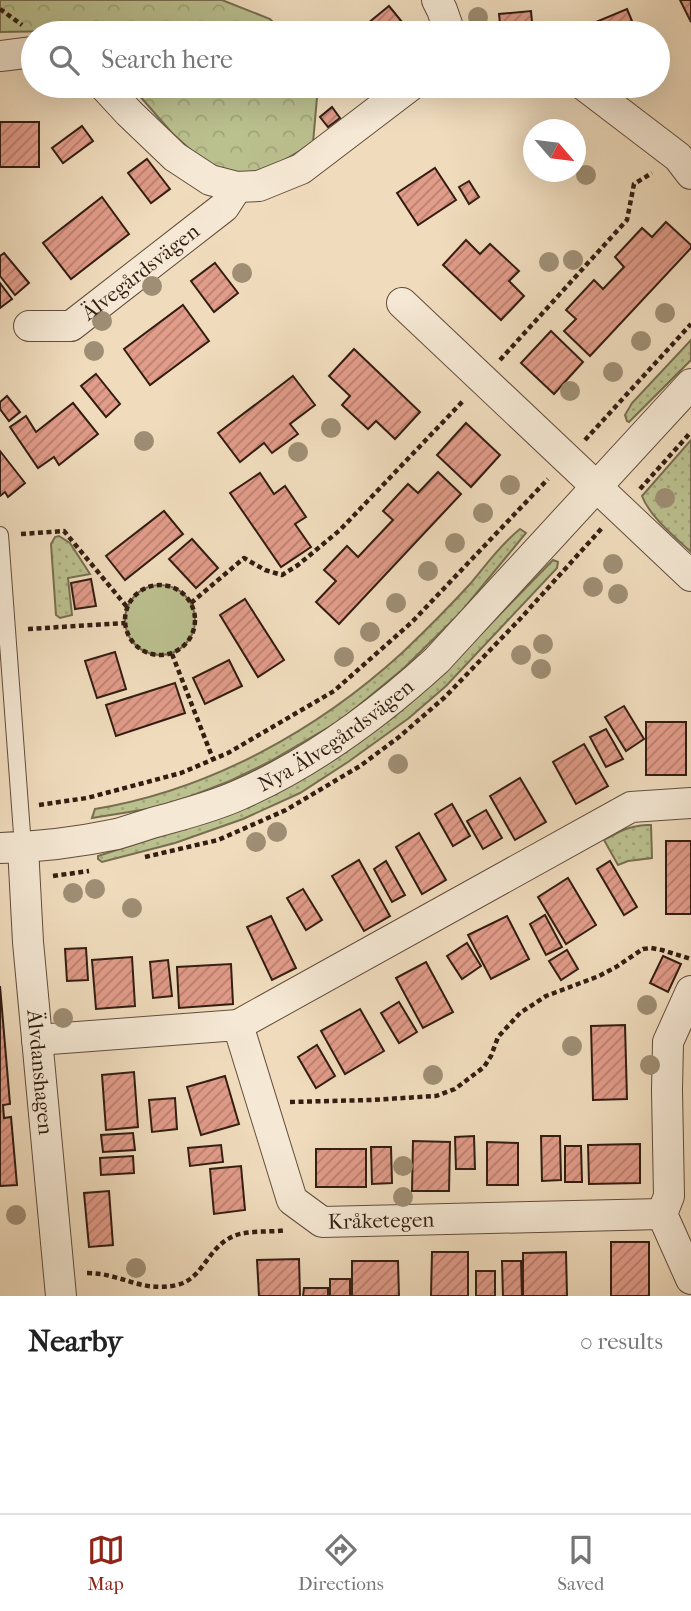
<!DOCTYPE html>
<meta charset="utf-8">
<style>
:root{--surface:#fff;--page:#f6f6f6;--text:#222;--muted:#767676;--line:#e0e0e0;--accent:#8f2418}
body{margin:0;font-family:"IM FELL French Canon",serif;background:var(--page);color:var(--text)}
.compass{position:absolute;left:523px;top:119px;width:63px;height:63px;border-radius:50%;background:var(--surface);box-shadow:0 7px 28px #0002;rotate:118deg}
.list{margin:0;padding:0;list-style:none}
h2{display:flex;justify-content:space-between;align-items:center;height:91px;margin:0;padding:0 28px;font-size:30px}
h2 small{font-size:23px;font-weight:400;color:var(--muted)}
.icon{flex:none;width:38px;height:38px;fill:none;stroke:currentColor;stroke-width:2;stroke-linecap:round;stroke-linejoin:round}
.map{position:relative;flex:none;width:691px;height:1296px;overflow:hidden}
.search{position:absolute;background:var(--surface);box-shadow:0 7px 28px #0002;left:21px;right:21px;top:21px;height:77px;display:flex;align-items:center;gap:18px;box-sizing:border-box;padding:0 24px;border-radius:38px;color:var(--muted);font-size:26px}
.sheet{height:217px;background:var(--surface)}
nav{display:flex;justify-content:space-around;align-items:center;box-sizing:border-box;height:98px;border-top:2px solid var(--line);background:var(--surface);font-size:19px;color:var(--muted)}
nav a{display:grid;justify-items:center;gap:4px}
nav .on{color:var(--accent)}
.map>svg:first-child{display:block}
.grass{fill:url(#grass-dots);stroke:#776e50;stroke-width:2}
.forest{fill:url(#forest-crowns);stroke:#776e50;stroke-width:2}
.green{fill:#bbc08f;stroke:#776e50;stroke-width:2}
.building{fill:url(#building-hatch);stroke:#331d12;stroke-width:2}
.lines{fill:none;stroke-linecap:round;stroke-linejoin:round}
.service-casing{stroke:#624d3d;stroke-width:18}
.minor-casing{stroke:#624d3d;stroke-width:32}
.path{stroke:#331d12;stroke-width:4.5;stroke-dasharray:5 3.5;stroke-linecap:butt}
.service{stroke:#f5e8d4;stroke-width:16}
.minor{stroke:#f5e8d4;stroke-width:30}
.tree{fill:#9f8e74}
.labels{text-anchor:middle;stroke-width:5;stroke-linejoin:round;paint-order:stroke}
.street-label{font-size:21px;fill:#331d12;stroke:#f5e8d4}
</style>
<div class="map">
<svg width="691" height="1296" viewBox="0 0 691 1296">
<defs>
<pattern id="grass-dots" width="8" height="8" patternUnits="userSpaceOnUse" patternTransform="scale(1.75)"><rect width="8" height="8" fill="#bbc08f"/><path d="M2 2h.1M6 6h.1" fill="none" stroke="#a1a57a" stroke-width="1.8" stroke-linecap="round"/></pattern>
<pattern id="forest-crowns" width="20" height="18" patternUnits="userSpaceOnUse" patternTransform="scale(1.75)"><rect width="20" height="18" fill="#bbc08f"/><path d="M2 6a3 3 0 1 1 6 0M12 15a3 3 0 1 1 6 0" fill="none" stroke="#a1a57a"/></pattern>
<pattern id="building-hatch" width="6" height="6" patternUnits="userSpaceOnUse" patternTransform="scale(1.75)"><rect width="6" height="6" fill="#e29c8a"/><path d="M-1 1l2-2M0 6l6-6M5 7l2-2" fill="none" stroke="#b87f6f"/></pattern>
</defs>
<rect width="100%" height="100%" fill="#f0dcbd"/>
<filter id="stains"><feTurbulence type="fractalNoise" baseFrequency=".00286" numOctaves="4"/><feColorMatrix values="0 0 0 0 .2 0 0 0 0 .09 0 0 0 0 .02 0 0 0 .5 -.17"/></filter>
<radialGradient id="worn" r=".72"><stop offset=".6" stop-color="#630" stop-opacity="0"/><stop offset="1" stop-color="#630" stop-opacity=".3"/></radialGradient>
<!-- grass -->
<g class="grass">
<path d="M691,340V360L629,422L627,421L625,415L632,403Z"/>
<path d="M691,440V552C675,537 650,517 642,496Z"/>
<path d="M520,529L526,533L461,612L404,668L341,720L269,762L230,781L191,796L154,808L92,818L95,809C210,790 318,730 403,652C426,630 449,607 470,584C486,565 501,544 520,529Z"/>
<path d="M59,536L70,543L90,574L68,578L72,615L60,618L56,615L51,544L55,537Z"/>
<path d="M553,560L558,562L557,568L446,686L409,718L348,762L300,793L243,819L175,843L102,862L98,859V856L225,815L281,790L337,758L395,716L437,679Z"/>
<path d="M647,825H651L652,858L628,861L618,865L604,840C620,831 629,826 647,825Z"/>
</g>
<!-- forest -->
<g class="forest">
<path d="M0,0H222L270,19L284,33H63L58,31L0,32Z"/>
<path d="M131,86H318L313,143L259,175L216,173L172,133Z"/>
</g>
<!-- green -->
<circle class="green" cx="160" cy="620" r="35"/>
<!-- building -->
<g class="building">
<path d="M680,0H691V22Z"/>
<path d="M389,6L411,33H356Z"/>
<path d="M627,9L637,33H594L591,24Z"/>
<path d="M531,11L533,33H501L499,14Z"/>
<path d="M332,107L340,118L328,127L320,117Z"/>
<rect x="0" y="122" width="39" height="45"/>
<path d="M82,126L93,141L63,163L52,148Z"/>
<path d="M147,159L170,189L151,203L128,173Z"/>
<path d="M435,168L456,200L418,225L397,193Z"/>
<path d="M469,181L479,197L469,204L459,187Z"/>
<path d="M102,197L129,234L71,279L43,243Z"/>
<path d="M666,222L691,245V248L590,356L564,331L576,319L566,310L594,280L603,289L624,267L615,257L642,228L652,237Z"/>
<path d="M466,240L480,254L490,244L519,271L509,281L524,296L501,320L443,265Z"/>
<path d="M4,253L29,283L15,295L0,276V256Z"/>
<path d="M215,263L238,293L214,312L191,281Z"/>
<path d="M0,283L12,299L0,308Z"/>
<path d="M183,305L209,341L150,385L124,349Z"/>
<path d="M551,331L583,362L554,394L521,363Z"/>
<path d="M354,349L420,412L395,439L376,421L368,429L342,405L350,396L329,376Z"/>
<path d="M96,374L120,404L106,417L81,386Z"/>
<path d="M293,376L315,405L290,424L298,434L272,453L264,443L240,462L218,433Z"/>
<path d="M7,396L20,412L9,421L0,409V402Z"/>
<path d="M73,403L98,434L59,465L54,457L38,468L10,427L26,416L36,432Z"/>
<path d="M466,423L500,455L471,487L437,455Z"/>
<path d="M0,451L25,483L8,497L5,492L0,496Z"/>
<path d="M438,472L461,494L339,624L316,602L336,581L324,570L347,546L358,557L393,520L383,511L408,484L418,493Z"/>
<path d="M260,473L274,494L285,486L306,517L295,524L311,547L281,567L230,493Z"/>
<path d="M164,511L183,534L125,580L106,556Z"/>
<path d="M192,539L218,568L196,588L169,559Z"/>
<path d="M91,579L96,606L75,609L71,583Z"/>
<path d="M245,599L284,660L258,677L220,615Z"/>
<path d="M115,652L126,689L97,698L85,661Z"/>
<path d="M229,660L242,686L205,704L193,678Z"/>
<path d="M175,683L185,713L116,736L106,705Z"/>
<path d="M624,706L644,739L626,751L605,717Z"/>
<rect x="646" y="722" width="40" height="53"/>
<path d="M606,729L623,759L606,767L590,737Z"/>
<path d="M584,744L608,786L576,804L553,762Z"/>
<path d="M520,778L546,822L515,840L490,796Z"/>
<path d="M452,804L470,836L453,846L435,814Z"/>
<path d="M486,810L502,838L483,849L467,821Z"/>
<path d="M419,833L446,880L422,894L396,847Z"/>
<rect x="666" y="841" width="25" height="73"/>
<path d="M359,860L390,916L364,931L332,876Z"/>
<path d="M386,861L405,895L392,902L374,869Z"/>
<path d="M610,861L637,907L624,915L597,869Z"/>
<path d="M568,878L596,925L566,944L538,897Z"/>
<path d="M303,889L322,920L306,930L287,898Z"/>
<path d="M545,915L562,947L546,955L530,924Z"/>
<path d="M271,916L296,968L272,980L247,927Z"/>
<path d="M507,916L529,959L491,979L468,935Z"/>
<path d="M467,943L481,966L462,979L447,956Z"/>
<path d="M86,948L88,980L67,981L65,949Z"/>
<path d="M567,950L578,969L561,980L549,961Z"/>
<path d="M663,956L681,964L668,992L650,983Z"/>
<path d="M132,957L135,1006L96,1009L92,960Z"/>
<path d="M168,960L172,996L153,998L150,962Z"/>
<path d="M426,962L453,1012L423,1028L396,978Z"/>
<path d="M231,964L233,1004L179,1008L177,967Z"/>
<path d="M0,986L10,1104L3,1105L4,1118L11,1117L17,1185L0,1186Z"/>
<path d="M399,1002L417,1032L399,1043L381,1013Z"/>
<path d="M360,1009L384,1051L345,1074L321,1031Z"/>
<path d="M625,1025L627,1099L593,1100L591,1026Z"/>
<path d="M317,1045L335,1076L316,1088L298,1057Z"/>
<path d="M134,1072L138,1127L106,1130L102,1075Z"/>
<path d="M225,1076L239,1124L201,1135L187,1087Z"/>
<path d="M175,1098L177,1129L152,1132L149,1100Z"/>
<path d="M133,1133L135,1150L103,1152L101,1135Z"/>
<path d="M474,1136L475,1169H456L455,1137Z"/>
<path d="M541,1136H560L561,1180L542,1181Z"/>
<path d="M413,1141L450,1142L449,1191H412Z"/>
<path d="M487,1142L518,1143V1185H487Z"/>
<path d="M640,1144V1183L589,1184L588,1145Z"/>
<path d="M221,1145L223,1162L190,1166L188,1148Z"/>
<path d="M565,1146H581L582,1182H565Z"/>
<path d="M371,1147H391L392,1183L372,1184Z"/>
<rect x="316" y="1149" width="50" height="38"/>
<path d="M133,1156L134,1173L101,1175L100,1158Z"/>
<path d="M241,1166L245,1210L214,1214L210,1169Z"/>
<path d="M109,1191L113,1245L89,1247L84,1193Z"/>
<rect x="611" y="1242" width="38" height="54"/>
<path d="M432,1252H468V1296H431Z"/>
<path d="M566,1252L567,1296H523V1253Z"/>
<path d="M299,1259L300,1296H259L257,1260Z"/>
<path d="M352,1261H398L399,1296H352Z"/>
<path d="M502,1261H521L522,1296H503Z"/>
<rect x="476" y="1271" width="19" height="25"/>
<rect x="330" y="1279" width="20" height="17"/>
<path d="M304,1288H328V1296H303Z"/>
</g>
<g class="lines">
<!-- service casing -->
<g class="service-casing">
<path id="service" d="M0,535L23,847"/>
</g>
<!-- minor casing -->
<g class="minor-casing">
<g id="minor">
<path d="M437,0L442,10L450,33"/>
<path d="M0,56L33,52"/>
<path d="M104,86L129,113L175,157L210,180L237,187L259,186L301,169L410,86"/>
<path d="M585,86L678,157L691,174"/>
<path d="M402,303L691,576"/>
<path id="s1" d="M29,326H71L224,207L237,187"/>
<path id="s2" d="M23,847L28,942L61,1296"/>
<path id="s3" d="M0,848C39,847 79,842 117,834C132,830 147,824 163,820C188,813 215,806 239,795C312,763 378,714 437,660L691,384"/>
<path d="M691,991L668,1042L667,1090L669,1196L662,1214L691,1279"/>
<path d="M238,1025L631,807L691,803"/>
<path id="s4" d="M37,1040L238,1025L292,1200L322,1222L662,1214"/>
</g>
</g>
<!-- path -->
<g class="path">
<path d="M0,9L22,25"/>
<path d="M500,360L627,220L634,184L652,173"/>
<path d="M585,440L691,324"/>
<path d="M640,489L691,432"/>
<path d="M21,534L64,531L127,607"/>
<circle cx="160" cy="620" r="35"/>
<path d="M191,603L244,558L265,570L282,575L298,565L340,530L464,400"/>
<path d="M28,629L125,623"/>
<path d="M172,654L213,759"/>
<path d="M39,805L87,798L181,773L228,753L334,691L412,622L548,479"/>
<path d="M145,857L218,840L286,810L360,766L399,737L445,697L520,619L602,528"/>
<path d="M53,876L89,871"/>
<path d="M290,1102L370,1100L436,1096L455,1089L484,1067L491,1056L498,1037L520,1013L546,996L599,976L616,967L643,949L651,948L662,950L691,959"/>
<path d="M87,1273C121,1273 141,1293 177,1285C202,1279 207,1251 228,1239C243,1229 268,1233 286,1230"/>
</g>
<!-- service -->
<use href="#service" class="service"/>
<!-- minor -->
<use href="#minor" class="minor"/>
</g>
<!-- trees -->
<g class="tree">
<circle cx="478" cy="17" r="10"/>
<circle cx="586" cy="175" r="10"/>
<circle cx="573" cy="260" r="10"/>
<circle cx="549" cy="262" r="10"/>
<circle cx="242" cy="273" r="10"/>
<circle cx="152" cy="286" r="10"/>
<circle cx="665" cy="313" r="10"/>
<circle cx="102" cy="321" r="10"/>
<circle cx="641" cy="341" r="10"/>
<circle cx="94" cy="351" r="10"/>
<circle cx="613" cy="372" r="10"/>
<circle cx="570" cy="391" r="10"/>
<circle cx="331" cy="428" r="10"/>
<circle cx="144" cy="441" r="10"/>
<circle cx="298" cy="452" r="10"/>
<circle cx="510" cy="485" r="10"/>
<circle cx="665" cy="498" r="10"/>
<circle cx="483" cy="513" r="10"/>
<circle cx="455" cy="543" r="10"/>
<circle cx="613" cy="564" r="10"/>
<circle cx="428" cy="571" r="10"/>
<circle cx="593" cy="587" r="10"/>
<circle cx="618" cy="594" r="10"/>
<circle cx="396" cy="603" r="10"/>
<circle cx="370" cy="632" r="10"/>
<circle cx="543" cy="644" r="10"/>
<circle cx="521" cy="655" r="10"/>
<circle cx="344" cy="657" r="10"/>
<circle cx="541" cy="669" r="10"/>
<circle cx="398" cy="764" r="10"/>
<circle cx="277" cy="832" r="10"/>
<circle cx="256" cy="842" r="10"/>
<circle cx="95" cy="889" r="10"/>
<circle cx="73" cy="893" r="10"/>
<circle cx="132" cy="908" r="10"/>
<circle cx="647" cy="1005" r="10"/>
<circle cx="63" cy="1018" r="10"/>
<circle cx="572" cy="1046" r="10"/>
<circle cx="650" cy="1065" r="10"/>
<circle cx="433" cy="1075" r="10"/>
<circle cx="403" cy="1166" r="10"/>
<circle cx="403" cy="1197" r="10"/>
<circle cx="16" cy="1215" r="10"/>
<circle cx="136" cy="1268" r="10"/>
</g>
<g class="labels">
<!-- street labels -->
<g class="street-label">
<text dy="7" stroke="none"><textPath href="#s1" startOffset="130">Älvegårdsvägen</textPath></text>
<text dy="7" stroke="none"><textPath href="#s3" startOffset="360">Nya Älvegårdsvägen</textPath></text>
<text dy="7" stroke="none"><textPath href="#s2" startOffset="226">Älvdanshagen</textPath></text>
<text dy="7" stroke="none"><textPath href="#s4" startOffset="481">Kråketegen</textPath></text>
</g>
</g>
<rect width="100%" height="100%" filter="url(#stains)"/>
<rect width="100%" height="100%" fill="url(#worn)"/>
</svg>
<svg class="compass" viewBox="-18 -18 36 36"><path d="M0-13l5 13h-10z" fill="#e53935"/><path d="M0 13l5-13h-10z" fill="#767676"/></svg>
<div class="search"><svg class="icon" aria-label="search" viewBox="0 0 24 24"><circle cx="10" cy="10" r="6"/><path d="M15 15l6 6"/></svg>Search here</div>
</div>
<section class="sheet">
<h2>Nearby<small>0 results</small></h2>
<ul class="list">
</ul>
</section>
<nav>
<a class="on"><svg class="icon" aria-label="map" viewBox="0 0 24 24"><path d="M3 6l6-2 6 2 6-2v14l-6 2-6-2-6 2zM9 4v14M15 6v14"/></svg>Map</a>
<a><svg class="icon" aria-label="directions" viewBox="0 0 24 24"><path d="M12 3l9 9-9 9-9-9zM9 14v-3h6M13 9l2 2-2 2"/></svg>Directions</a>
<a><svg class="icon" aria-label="saved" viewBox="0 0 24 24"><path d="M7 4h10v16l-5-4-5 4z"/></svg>Saved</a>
</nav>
